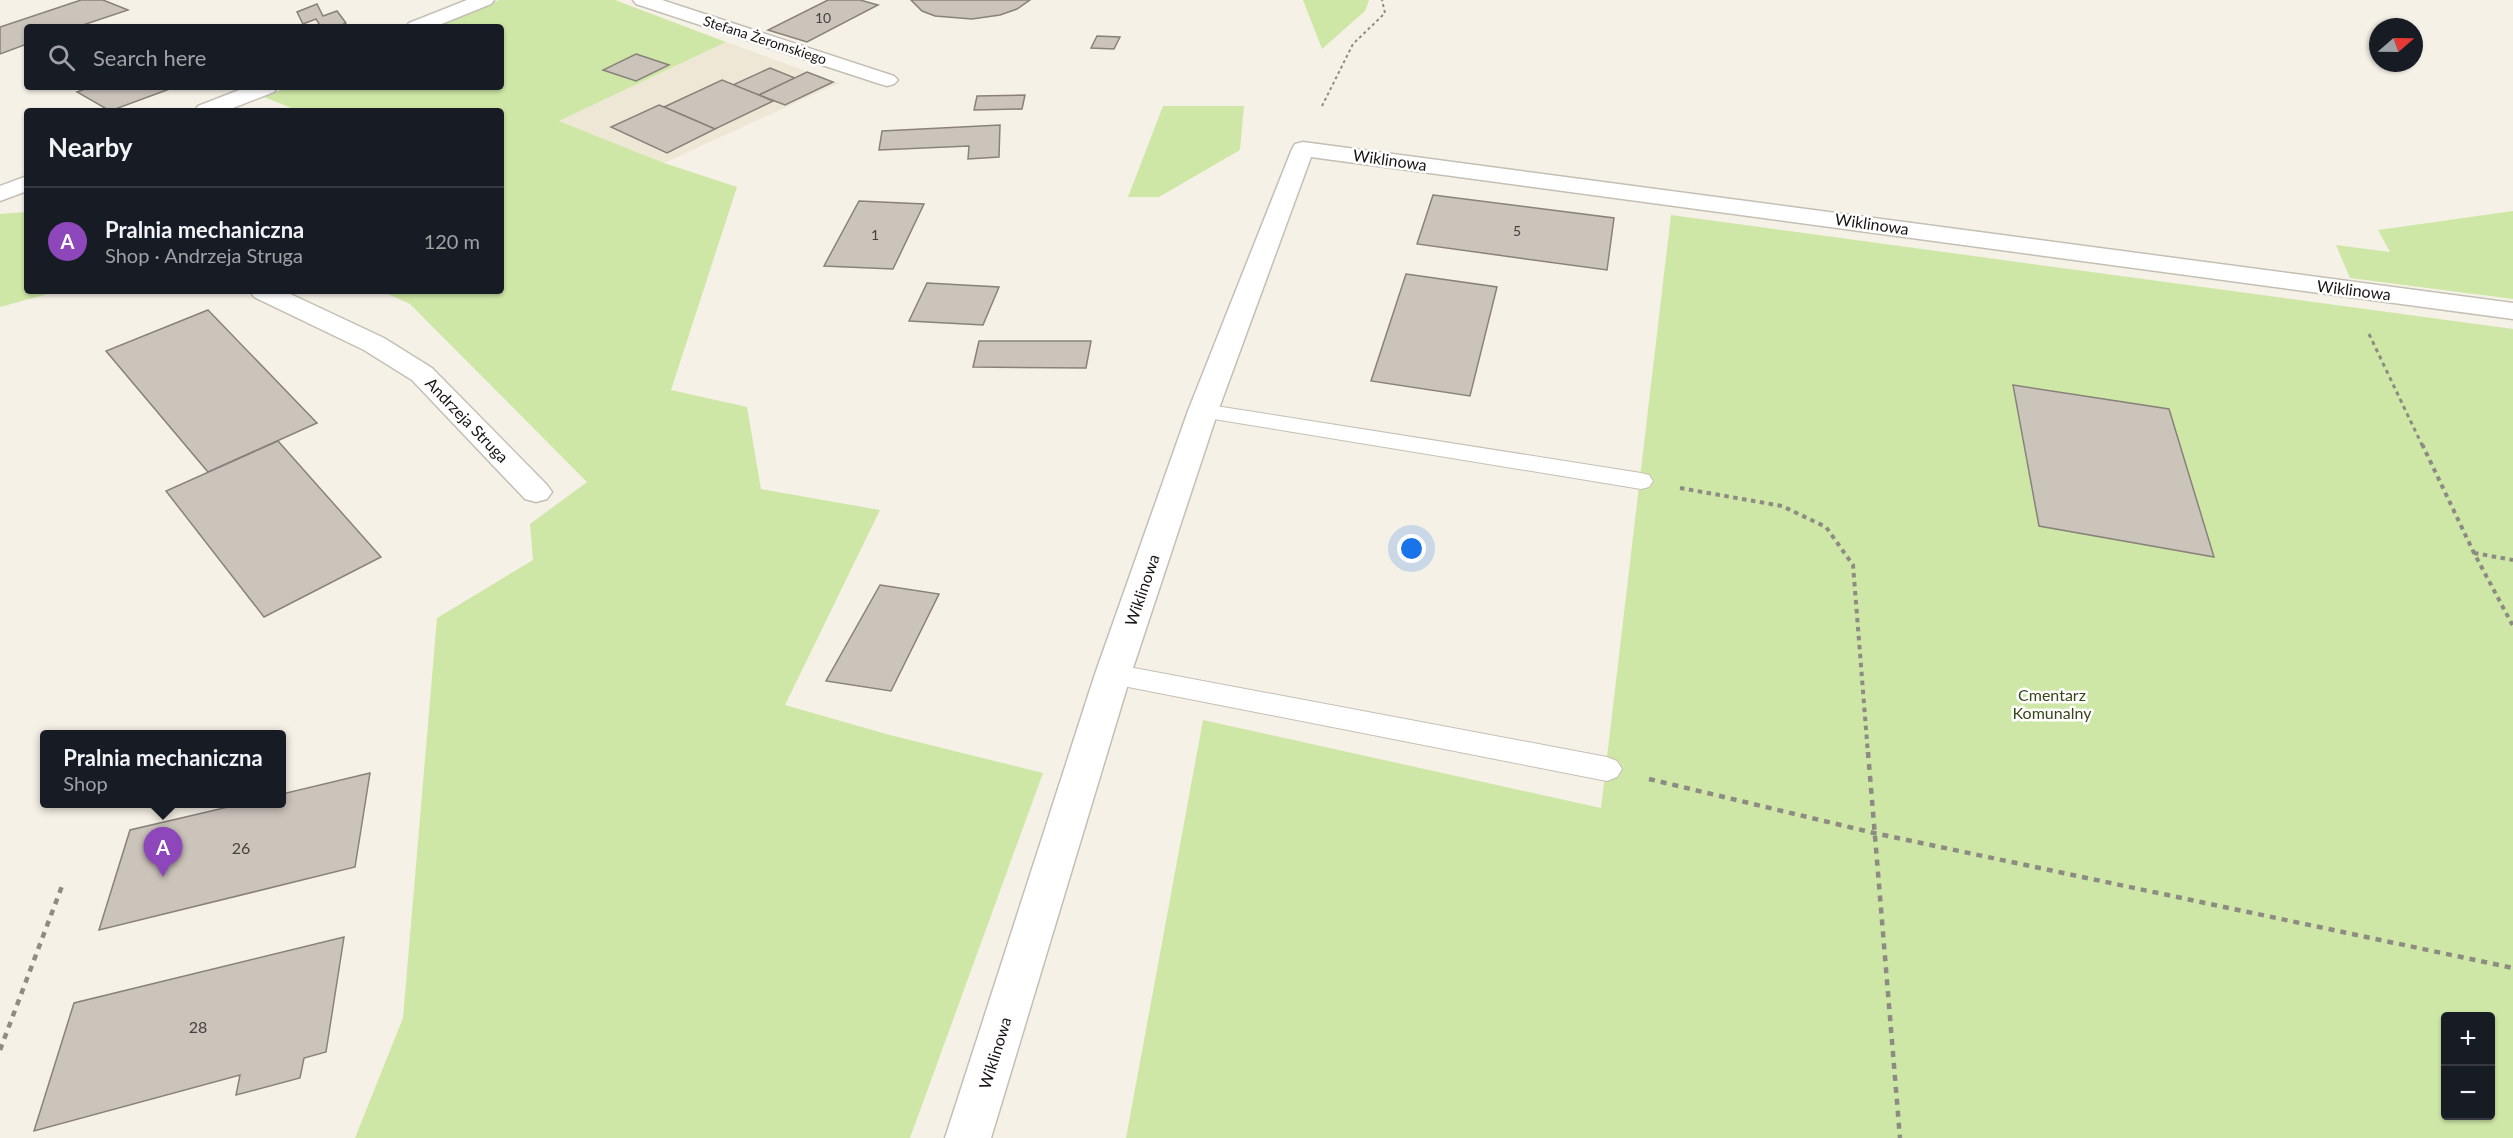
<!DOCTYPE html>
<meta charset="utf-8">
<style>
:root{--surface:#171b24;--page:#242831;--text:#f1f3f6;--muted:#9ea1a6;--line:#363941;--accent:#8e47ba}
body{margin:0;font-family:Lato,sans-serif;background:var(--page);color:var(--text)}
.controls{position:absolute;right:18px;bottom:18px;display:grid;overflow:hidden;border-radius:6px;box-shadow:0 2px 4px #0004}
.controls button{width:54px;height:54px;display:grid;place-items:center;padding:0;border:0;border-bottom:2px solid var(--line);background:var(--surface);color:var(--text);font:30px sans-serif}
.compass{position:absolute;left:2369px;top:18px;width:54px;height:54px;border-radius:50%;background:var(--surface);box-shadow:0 2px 4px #0004;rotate:70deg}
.you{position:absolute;left:1412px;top:549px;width:21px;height:21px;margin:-15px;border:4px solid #fff;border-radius:50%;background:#1a73e8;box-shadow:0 0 0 9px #1a73e833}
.badge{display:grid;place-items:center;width:39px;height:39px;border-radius:50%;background:var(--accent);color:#fff;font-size:20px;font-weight:700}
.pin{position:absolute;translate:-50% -50px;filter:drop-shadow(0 2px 3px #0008)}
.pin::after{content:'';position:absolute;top:32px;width:21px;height:18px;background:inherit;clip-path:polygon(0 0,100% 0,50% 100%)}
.popup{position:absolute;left:40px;top:730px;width:246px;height:78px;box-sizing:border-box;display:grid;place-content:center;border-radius:6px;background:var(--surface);filter:drop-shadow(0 2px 4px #0005);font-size:20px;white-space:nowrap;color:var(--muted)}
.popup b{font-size:22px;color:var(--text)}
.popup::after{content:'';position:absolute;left:50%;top:100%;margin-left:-12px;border:12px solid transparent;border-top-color:var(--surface)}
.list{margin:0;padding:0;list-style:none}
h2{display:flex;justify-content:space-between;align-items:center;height:78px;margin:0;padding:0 24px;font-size:26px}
h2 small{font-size:20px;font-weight:400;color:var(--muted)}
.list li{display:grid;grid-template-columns:39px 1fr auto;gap:18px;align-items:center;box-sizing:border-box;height:108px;padding:0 24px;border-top:2px solid var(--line)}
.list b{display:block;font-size:22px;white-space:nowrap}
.list p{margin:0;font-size:20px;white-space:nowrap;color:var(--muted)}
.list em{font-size:20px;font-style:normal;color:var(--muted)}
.icon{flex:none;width:33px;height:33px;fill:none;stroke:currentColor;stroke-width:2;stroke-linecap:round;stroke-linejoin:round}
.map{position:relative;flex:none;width:2513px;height:1138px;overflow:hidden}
.search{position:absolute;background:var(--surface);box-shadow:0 2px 4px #0004;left:24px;top:24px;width:480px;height:66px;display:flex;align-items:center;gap:15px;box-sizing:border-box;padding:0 21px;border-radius:6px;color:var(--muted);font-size:22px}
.panel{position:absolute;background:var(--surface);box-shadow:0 2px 4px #0004;left:24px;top:108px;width:480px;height:186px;border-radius:6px}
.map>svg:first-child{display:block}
.built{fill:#efe7d5}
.green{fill:#cee7a6;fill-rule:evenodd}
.building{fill:#cbc4bb;stroke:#89827a;stroke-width:1.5}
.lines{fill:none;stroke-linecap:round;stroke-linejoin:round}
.service-casing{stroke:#c4bfb5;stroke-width:2}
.minor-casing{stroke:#c4bfb5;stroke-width:3}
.path-far3{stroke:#8e8b83;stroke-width:2;stroke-dasharray:3 3;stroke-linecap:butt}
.path-far2{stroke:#8e8b83;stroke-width:3;stroke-dasharray:4 4;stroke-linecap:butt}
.path-far1{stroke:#8e8b83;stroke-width:4;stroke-dasharray:4.5 4.5;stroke-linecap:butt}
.path{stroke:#8e8b83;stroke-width:4.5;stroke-dasharray:6 6;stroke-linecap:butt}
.service{fill:#fff;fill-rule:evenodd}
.minor{fill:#fff;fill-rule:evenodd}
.labels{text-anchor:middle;stroke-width:5;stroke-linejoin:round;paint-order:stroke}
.number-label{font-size:14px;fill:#45423d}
.far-street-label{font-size:14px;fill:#181613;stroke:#fff}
.street-label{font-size:16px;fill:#181613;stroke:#fff}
.park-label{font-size:16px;fill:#374616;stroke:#fff}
.near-number-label{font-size:16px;fill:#45423d}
</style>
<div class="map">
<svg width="2513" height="1138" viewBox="0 0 2513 1138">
<rect width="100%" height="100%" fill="#f6f1e6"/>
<!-- built -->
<path class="built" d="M726,42L839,83L664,163L559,121Z"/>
<!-- green -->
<g class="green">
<path d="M499,0H615L726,42L559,121L664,163L737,187L671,390L747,407L761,489L880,510L785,705L886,734L1043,773L910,1138H355L403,1018L437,618L533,560L530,524L587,482L410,304L381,291H501V111H299L264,97L288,87H501V27H433Z"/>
<path d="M1303,0H1369L1365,11L1322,49Z"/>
<path d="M1163,106H1244L1240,150L1159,197H1128Z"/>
<path d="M2513,211V299L2350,278L2336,245L2390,252L2378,230Z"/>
<path d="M27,212V291H59L0,307V214Z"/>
<path d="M1671,215L2513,329V1138H1126L1203,720L1601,808ZM2446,1016H2490V1116H2446Z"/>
</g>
<!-- building -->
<g class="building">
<path d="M81,0H103L128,10L77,27H27V44L0,54V27Z"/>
<path d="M828,0H860L878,5L807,42L768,30Z"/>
<path d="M911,0H1030L1017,9L1000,15L972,19L935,16L922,11Z"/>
<path d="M317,4L323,16L337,11L346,23L337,27H321L316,19L303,24L297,12Z"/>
<path d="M1097,36L1120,37L1114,49L1091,48Z"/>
<path d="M636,54L669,65L636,81L603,70Z"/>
<path d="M770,68L795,78L759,95L733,85Z"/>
<path d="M807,72L833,82L785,105L759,95Z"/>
<path d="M722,80L773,101L715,129L664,107Z"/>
<path d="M90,87H175L110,111L77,92Z"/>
<path d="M1025,95L1022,109L974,110L977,96Z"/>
<path d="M659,105L664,107L715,129L667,153L611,127Z"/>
<path d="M1000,125L999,157L968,159L969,146L879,150L882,131Z"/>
<path d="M1433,195L1614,218L1607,270L1417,244Z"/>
<path d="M859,201L924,204L893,269L824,266Z"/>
<path d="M1406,274L1497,287L1470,396L1371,381Z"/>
<path d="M927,283L999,287L983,325L909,321Z"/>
<path d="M208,310L317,423L208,472L106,351Z"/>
<path d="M979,341H1091L1086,368L973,367Z"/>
<path d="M2013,385L2169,409L2214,557L2039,526Z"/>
<path d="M278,441L381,557L264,617L166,491Z"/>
<path d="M880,585L939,594L891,691L826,681Z"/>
<path d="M370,773L355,867L99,930L130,830L241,804H282V794Z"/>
<path d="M344,937L326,1052L304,1058L300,1078L236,1095L240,1075L34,1131L74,1003Z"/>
</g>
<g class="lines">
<!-- service casing -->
<g class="service-casing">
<g id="service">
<path d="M1203,404L1641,473L1649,475L1653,481L1649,487L1641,489L1195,416L1192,411L1195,406Z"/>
<path d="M1113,664L1607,757L1617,761L1622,769L1617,777L1607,781L1113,684L1103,681L1099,674L1103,667Z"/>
</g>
</g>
<!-- minor casing -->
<g class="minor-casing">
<g id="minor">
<path d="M467,0H494L491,4L434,27H406L409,23Z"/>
<path d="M633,0H662L894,76L898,80L894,84L887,86L880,84L636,4Z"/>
<path d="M247,87H277L274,92L225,111H195L198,106Z"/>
<path d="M1303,142L2513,303V319L1311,157L1218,411L1131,674L991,1138H945L1095,674L1188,411L1292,149L1295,144Z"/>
<path d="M27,176V191L0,201V186Z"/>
<path d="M250,291H284L384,338L432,368L547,485L552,492L547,499L536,502L525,499L412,380L364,350L254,297Z"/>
</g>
</g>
<!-- path-far3 -->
<path class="path-far3" d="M1322,106L1353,44L1385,13L1382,0"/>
<!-- path-far2 -->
<path class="path-far2" d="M2369,334L2422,445"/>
<!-- path-far1 -->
<g class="path-far1">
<path d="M2422,444L2474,553L2513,626"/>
<path d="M1680,488L1782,506L1826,527L1853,565L1868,754"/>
<path d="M2474,553L2513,560"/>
</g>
<!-- path -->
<g class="path">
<path d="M1868,752L1900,1138"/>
<path d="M1649,779L1874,833L2513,968"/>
<path d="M0,1050L62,886"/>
</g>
<!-- service -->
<use href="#service" class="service"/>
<!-- minor -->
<use href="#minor" class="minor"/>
</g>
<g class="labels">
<!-- number labels -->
<g class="number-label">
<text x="823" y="23">10</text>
<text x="1517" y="236">5</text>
<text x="875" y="240">1</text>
</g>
<!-- far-street labels -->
<g class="far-street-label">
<text transform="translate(765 40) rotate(18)" y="5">Stefana Żeromskiego</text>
</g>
<!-- street labels -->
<g class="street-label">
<text transform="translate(1390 160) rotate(8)" y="6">Wiklinowa</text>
<text transform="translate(1872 224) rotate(8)" y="6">Wiklinowa</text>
<text transform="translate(2354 290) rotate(7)" y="6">Wiklinowa</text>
<text transform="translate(467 420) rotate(46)" y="6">Andrzeja Struga</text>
<text transform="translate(1142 590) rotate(-71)" y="6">Wiklinowa</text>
<text transform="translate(995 1053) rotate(-73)" y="6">Wiklinowa</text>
</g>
<!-- park labels -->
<g class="park-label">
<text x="2052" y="701">Cmentarz<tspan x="2052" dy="18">Komunalny</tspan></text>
</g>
<!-- near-number labels -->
<g class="near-number-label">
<text x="241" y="854">26</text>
<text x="198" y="1033">28</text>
</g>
</g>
</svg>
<div class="controls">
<button>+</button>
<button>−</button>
</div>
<svg class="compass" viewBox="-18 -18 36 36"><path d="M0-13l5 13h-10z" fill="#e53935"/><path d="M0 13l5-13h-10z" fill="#9ea1a6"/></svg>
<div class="you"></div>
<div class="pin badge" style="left:163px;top:877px">A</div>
<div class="popup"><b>Pralnia mechaniczna</b>Shop</div>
<div class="search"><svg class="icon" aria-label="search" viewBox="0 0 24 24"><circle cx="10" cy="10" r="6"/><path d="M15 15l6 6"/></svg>Search here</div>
<section class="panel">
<h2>Nearby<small></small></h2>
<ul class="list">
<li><span class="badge">A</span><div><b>Pralnia mechaniczna</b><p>Shop · Andrzeja Struga</p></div><em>120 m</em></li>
</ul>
</section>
</div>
